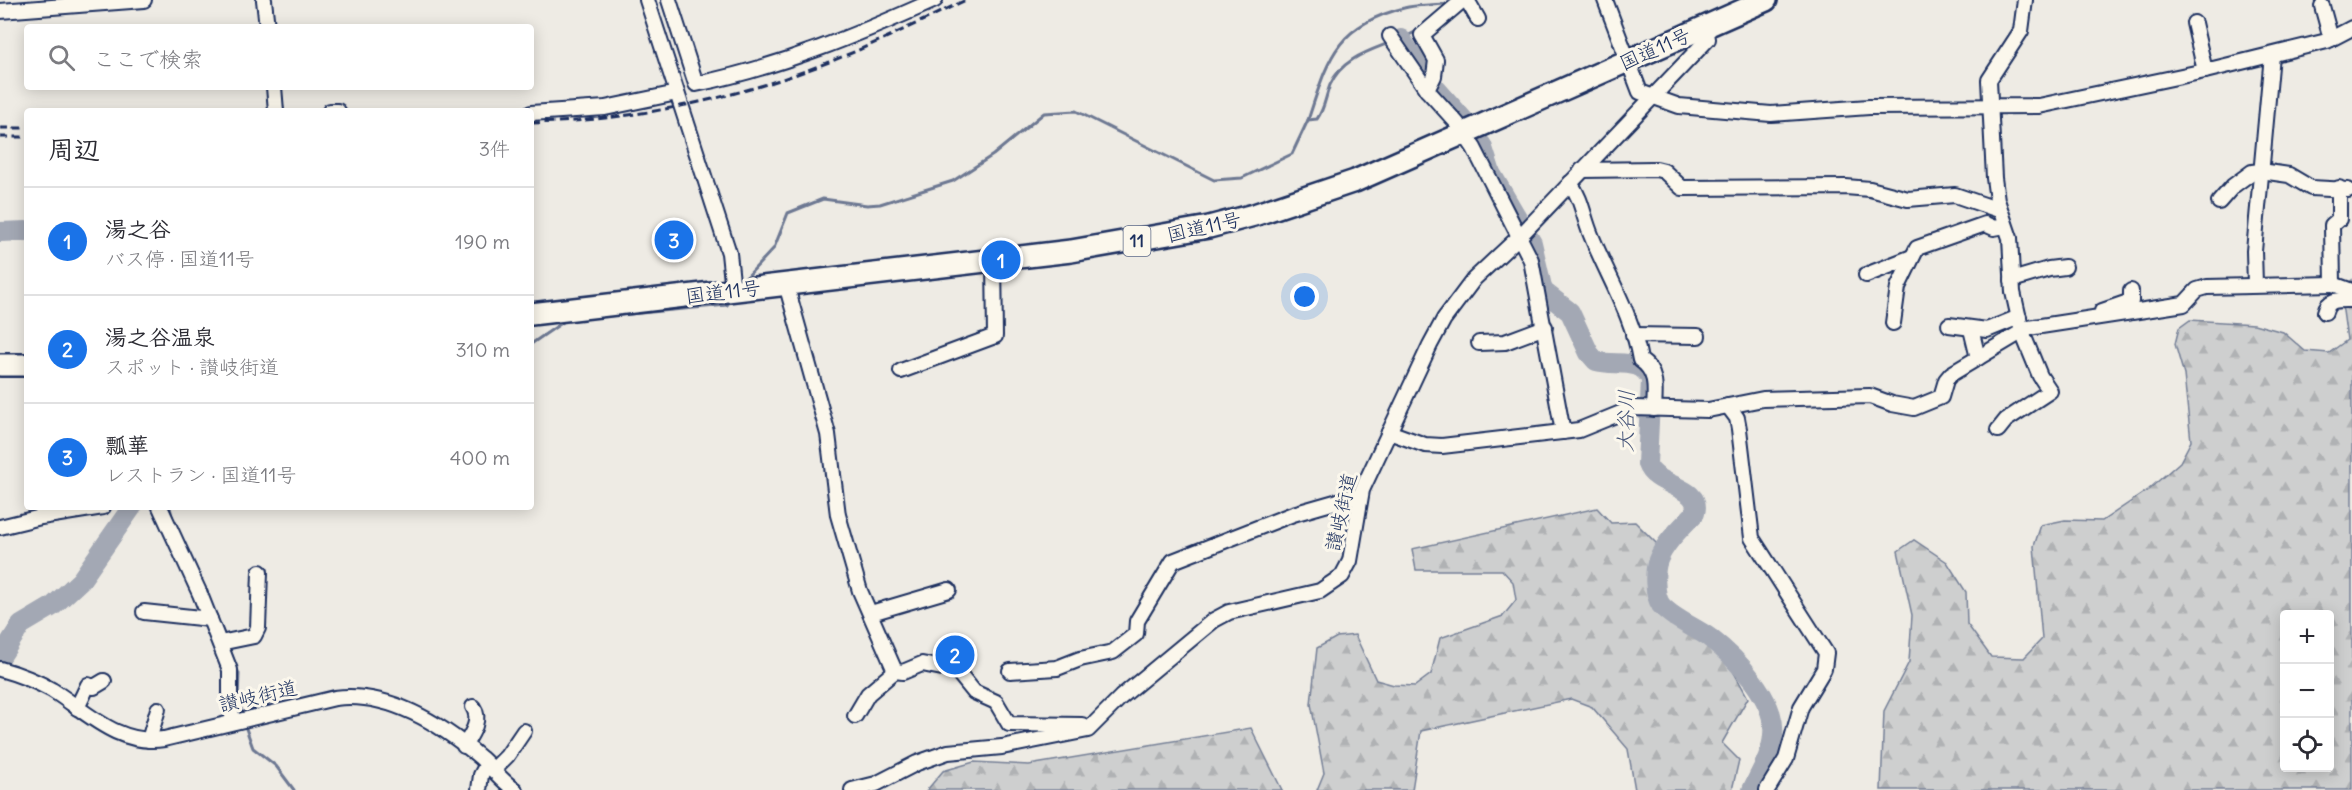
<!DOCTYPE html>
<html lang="ja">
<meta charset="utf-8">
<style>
:root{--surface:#fff;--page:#f7f7f7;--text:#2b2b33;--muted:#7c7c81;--line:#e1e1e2;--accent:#1a73e8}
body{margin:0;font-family:Delius,"Klee One",sans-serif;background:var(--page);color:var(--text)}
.controls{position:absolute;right:18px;bottom:18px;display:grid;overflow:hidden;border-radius:6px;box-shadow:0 3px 15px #0003}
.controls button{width:54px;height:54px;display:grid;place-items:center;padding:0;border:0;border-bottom:2px solid var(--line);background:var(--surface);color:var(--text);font:30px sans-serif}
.you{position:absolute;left:1305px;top:297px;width:21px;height:21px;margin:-15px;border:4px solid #fff;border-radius:50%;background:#1a73e8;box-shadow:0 0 0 9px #1a73e833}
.badge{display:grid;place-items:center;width:39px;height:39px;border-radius:50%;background:var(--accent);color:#fff;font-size:20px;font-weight:700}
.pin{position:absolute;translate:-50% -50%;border:3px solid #fff;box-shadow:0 2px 6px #0006}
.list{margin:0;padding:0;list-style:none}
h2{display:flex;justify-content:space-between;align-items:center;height:78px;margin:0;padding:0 24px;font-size:26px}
h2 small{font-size:20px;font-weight:400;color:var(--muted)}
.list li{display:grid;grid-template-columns:39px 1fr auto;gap:18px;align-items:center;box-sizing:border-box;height:108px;padding:0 24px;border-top:2px solid var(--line)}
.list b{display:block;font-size:22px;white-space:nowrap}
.list p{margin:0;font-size:20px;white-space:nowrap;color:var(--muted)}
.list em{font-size:20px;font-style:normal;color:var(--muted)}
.icon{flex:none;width:33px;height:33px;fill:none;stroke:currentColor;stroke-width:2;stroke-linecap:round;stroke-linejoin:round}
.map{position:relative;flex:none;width:2352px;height:790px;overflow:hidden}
.search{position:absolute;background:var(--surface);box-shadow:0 3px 15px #0003;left:24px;top:24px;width:510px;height:66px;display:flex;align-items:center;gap:15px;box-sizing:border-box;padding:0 21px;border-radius:6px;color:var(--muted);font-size:22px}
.panel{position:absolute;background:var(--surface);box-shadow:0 3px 15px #0003;left:24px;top:108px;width:510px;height:402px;border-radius:6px}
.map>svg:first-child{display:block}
.forest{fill:url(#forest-firs);stroke:#747f96;stroke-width:1.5;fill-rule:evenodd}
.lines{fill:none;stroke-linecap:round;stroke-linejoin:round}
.stream{stroke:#6d7892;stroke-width:3}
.river{stroke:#a3a8b4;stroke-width:20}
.minor-casing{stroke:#1b2f5e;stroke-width:18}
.trunk-casing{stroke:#1b2f5e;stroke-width:26}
.minor{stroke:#fbf7ec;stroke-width:14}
.trunk{stroke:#fbf7ec;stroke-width:21}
.rail{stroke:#1b2f5e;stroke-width:3;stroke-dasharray:9 4.5;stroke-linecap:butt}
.labels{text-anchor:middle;stroke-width:6;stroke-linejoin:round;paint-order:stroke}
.shield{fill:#fbf7ec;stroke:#5e6b89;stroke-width:1.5}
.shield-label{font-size:18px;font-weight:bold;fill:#1b2f5e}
.street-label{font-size:20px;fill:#1b2f5e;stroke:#fbf7ec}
.water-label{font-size:21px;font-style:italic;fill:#445378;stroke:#fbf7ec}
</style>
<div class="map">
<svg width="2352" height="790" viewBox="0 0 2352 790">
<defs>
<pattern id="forest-firs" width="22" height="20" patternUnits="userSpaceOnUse" patternTransform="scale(1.5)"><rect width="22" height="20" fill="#cecfcf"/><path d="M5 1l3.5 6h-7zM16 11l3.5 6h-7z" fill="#b0b2b4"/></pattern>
</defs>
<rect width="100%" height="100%" fill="#eeebe4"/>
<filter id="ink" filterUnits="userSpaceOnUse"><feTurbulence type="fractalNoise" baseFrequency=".0167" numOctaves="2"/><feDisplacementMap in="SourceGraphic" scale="12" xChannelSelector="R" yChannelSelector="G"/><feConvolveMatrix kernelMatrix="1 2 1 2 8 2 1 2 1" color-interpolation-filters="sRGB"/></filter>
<g filter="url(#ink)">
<!-- forest -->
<g class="forest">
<path d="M2352,280V790H1881L1884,711L1909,662L1912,615L1898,551L1914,540L1947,562L1966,592L1967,624L1991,657L2024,658L2042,639L2034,546L2041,525L2065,520L2102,521L2148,490L2180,462L2191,441L2184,375L2175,344L2179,328L2190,320L2254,324L2283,332L2305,351L2329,353L2347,340L2343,311L2337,294ZM2284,614H2330V768H2284Z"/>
<path d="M1597,508L1611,523L1635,522L1659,546C1633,615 1666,610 1711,645C1728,658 1738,680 1748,698L1722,743L1739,760L1732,790H1635L1628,749L1592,707L1571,699L1421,731L1412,790H1317L1324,773L1311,704L1317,648L1337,637L1355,635L1376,680L1394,685L1415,686L1431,674L1440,638L1503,616L1516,600L1513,582L1502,570H1416L1412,549Z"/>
<path d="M1251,728L1282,790H927L943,771L974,762L1029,765Z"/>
</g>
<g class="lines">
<!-- stream -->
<g class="stream">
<path d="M1399,40L1419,30"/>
<path d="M1308,120C1328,60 1335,25 1404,8C1418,4 1435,6 1450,3"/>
<path d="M744,280L774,248L788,213L823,199L867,205L880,204L953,181L993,155L1044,113L1076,111L1214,180L1242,178L1292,154L1308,120L1317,119C1325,108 1325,98 1330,85C1341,60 1366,52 1389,43"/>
<path d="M575,319L727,305L731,300"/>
<path d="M531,344L566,320"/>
<path d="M170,507L173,521"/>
<path d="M184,543L200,578"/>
<path d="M214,612L226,639"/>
<path d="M228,645L239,674L238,698L243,717"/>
<path d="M244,723L253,748L276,766L294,790"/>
</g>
<!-- river -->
<g class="river">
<path d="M1401,39L1426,77L1471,128"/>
<path d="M1482,145L1491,173L1532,243L1543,291L1570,312L1589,353L1596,361C1616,367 1641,356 1651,380L1647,464C1655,488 1703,485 1695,513C1682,527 1665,542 1658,560C1654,571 1654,595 1661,605C1673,619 1695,627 1710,638C1736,658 1777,700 1773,735C1772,754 1760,773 1752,790"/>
<path d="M0,232L27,231"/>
<path d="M0,658L21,625L53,606L81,580L132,507"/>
</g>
<!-- minor casing -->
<g class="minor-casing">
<g id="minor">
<path d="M264,0L267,27"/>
<path d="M647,0L729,253L733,291"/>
<path d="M669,0L696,84C780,67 857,35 935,0"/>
<path d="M1467,0L1478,19"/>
<path d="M1605,0L1640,92L1679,106L1771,114L1869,107L2039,106L2205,71L2327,41L2352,28"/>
<path d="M2322,6L2331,39"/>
<path d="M0,11L144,0"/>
<path d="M2194,23L2205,71"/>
<path d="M1390,36L1427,90L1457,123L1474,148L1531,260L1563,432"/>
<path d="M274,87L276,111"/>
<path d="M1427,90L1434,76L1436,60L1422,35L1463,0"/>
<path d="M330,111H338"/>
<path d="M531,113L605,108L677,93"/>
<path d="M1582,170L1656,169L1664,171L1682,188L1846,187L1870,189L1908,199L1955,195L1999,210"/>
<path d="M1570,183C1582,199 1583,216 1591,235C1607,275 1633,316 1640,360C1658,372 1655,389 1654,409"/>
<path d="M2339,188V219L2332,225L2333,284L2352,291"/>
<path d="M2219,202L2233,186L2252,172L2261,171L2289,175L2311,188L2348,190"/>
<path d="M1866,275L1912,257"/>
<path d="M2012,280L2049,269L2065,267"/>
<path d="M786,284L828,434L838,515L860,591L895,671L903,672L922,664L957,671L974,692L996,702L1009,724L1082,725"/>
<path d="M2255,284L2254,251L2272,55"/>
<path d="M2102,311L2131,301V291"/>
<path d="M2325,312C2328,298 2340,300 2352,300"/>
<path d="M1893,323L1898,287L1917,248L1985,224L1994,228L2005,226"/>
<path d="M1949,325L1987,330L2019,317"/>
<path d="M1971,329L1978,358"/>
<path d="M1633,335L1698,336"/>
<path d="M1479,343L1505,342L1545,327"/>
<path d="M901,371L995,336L994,260"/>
<path d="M1728,406L1737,418L1739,429L1752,538L1826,653L1824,669L1801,707L1786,759L1767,790"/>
<path d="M1998,430L2006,420L2050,391L2040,376L2022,332L2013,292L2010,238L1997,200L1994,178L1989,80L2021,31L2025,0"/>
<path d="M1389,432L1425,445L1442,446L1579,430L1633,408L1708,410L1763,399L1870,396L1892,404L1914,408L1941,397L1946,380L1951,374L2028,328L2184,304L2197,290L2207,287L2333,284"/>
<path d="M160,507L200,594L230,670V703L233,721"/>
<path d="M0,527L41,517L103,507"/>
<path d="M144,612L210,619"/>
<path d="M871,613L949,590"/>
<path d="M220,643L254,636L258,628L260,572"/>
<path d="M0,669C18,674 36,681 52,690C87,712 118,746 164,739L335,698C389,691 441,724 481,758C493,769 502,781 515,790"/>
<path d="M1010,671L1057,668L1080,659L1113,652L1136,634L1137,621L1173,561L1293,514L1349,498H1360"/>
<path d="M77,708L88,685L94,687L104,681"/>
<path d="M855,716L868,694L895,671"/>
<path d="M149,740L158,709"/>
<path d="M464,746C471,735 482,720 473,707"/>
<path d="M493,770L507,756L524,731"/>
<path d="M479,790L481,775L487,764"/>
<path d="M852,790L876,784L917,763L948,752L1002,747L1088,730L1121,697L1214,620L1229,612L1320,591L1342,576L1350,561L1362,490L1430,345L1444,319L1474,279L1522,234L1708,39L1706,26"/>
</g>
</g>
<!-- trunk casing -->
<g class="trunk-casing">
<g id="trunk">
<path d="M531,314L1071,251L1209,227L1254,215L1355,181L1766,0"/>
<path d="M0,365H27"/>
</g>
</g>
<!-- minor -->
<use href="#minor" class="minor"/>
<!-- trunk -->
<use href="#trunk" class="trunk"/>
<!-- rail -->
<g class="rail">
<path d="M531,123C631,121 736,99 829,62C876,44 921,21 966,0"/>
<path d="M0,128H27"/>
<path d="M0,137H27"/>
</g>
</g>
</g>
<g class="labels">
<!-- shield labels -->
<rect class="shield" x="1123.5" y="226" width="27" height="30" rx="4.5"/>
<g class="shield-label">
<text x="1137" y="247">11</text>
</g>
<!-- street labels -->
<g class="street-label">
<text transform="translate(1655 49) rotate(-24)" y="7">国道11号</text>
<text transform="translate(1204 227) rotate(-13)" y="7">国道11号</text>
<text transform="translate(723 292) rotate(-7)" y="7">国道11号</text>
<text transform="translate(1341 512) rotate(-77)" y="7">讃岐街道</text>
<text transform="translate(258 696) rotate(-13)" y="7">讃岐街道</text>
</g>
<!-- water labels -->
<g class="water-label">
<text transform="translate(1626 421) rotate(-89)" y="7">大谷川</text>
</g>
</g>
</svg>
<div class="controls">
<button>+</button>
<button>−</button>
<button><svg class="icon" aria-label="locate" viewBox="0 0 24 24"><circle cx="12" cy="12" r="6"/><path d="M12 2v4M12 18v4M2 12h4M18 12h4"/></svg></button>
</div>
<div class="you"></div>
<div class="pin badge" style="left:1001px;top:260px">1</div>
<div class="pin badge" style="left:955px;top:655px">2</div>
<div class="pin badge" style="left:674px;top:240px">3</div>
<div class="search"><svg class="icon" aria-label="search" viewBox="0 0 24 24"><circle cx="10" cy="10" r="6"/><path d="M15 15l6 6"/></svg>ここで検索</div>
<section class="panel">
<h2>周辺<small>3件</small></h2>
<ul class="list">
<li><span class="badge">1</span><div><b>湯之谷</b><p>バス停 · 国道11号</p></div><em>190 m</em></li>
<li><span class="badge">2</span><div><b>湯之谷温泉</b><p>スポット · 讃岐街道</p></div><em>310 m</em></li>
<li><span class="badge">3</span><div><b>瓢華</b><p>レストラン · 国道11号</p></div><em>400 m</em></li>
</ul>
</section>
</div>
